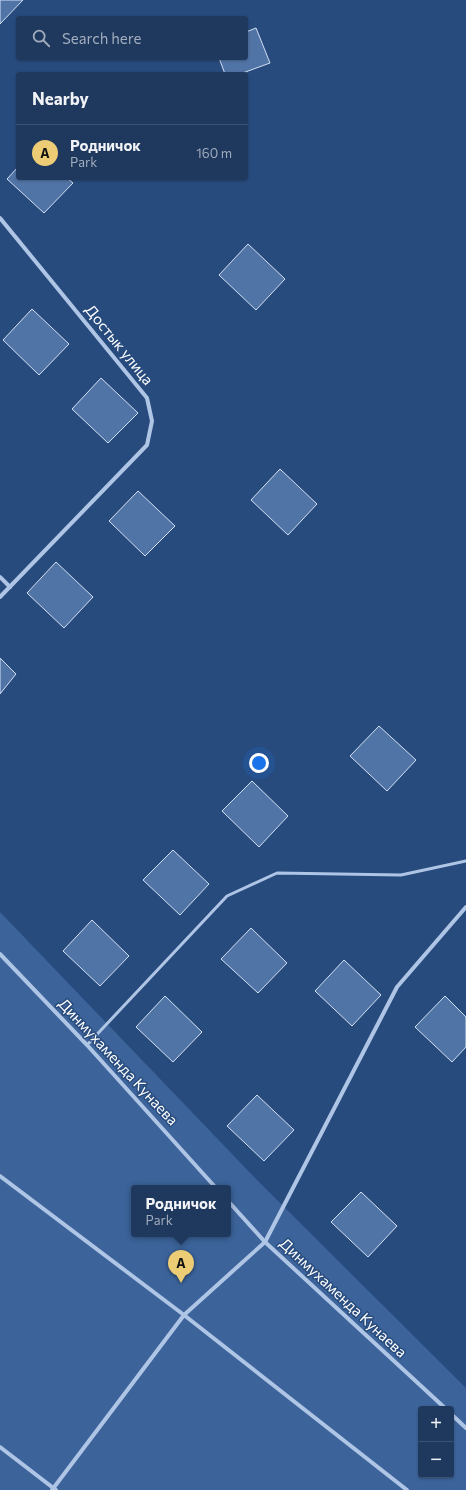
<!DOCTYPE html>
<meta charset="utf-8">
<style>
:root{--surface:#1e385e;--page:#2b4367;--text:#f1f3f6;--muted:#a1acbc;--line:#3c5273;--accent:#eccd76}
body{margin:0;font-family:Commissioner,sans-serif;background:var(--page);color:var(--text)}
.controls{position:absolute;right:12px;bottom:12px;display:grid;overflow:hidden;border-radius:4px;box-shadow:0 1px 3px #0004}
.controls button{width:36px;height:36px;display:grid;place-items:center;padding:0;border:0;border-bottom:1px solid var(--line);background:var(--surface);color:var(--text);font:20px sans-serif}
.you{position:absolute;left:259px;top:763px;width:14px;height:14px;margin:-10px;border:3px solid #fff;border-radius:50%;background:#1a73e8;box-shadow:0 0 0 6px #1a73e833}
.badge{display:grid;place-items:center;width:26px;height:26px;border-radius:50%;background:var(--accent);color:#111;font-size:13px;font-weight:700}
.pin{position:absolute;translate:-50% -33px;filter:drop-shadow(0 1px 2px #0008)}
.pin::after{content:'';position:absolute;top:21px;width:14px;height:12px;background:inherit;clip-path:polygon(0 0,100% 0,50% 100%)}
.popup{position:absolute;left:131px;top:1185px;width:100px;height:52px;box-sizing:border-box;display:grid;place-content:center;border-radius:4px;background:var(--surface);filter:drop-shadow(0 1px 3px #0005);font-size:13px;white-space:nowrap;color:var(--muted)}
.popup b{font-size:15px;color:var(--text)}
.popup::after{content:'';position:absolute;left:50%;top:100%;margin-left:-8px;border:8px solid transparent;border-top-color:var(--surface)}
.list{margin:0;padding:0;list-style:none}
h2{display:flex;justify-content:space-between;align-items:center;height:52px;margin:0;padding:0 16px;font-size:17px}
h2 small{font-size:13px;font-weight:400;color:var(--muted)}
.list li{display:grid;grid-template-columns:26px 1fr auto;gap:12px;align-items:center;box-sizing:border-box;height:56px;padding:0 16px;border-top:1px solid var(--line)}
.list b{display:block;font-size:15px;white-space:nowrap}
.list p{margin:0;font-size:13px;white-space:nowrap;color:var(--muted)}
.list em{font-size:13px;font-style:normal;color:var(--muted)}
.icon{flex:none;width:22px;height:22px;fill:none;stroke:currentColor;stroke-width:2;stroke-linecap:round;stroke-linejoin:round}
.map{position:relative;flex:none;width:466px;height:1490px;overflow:hidden}
.search{position:absolute;background:var(--surface);box-shadow:0 1px 3px #0004;left:16px;top:16px;width:232px;height:44px;display:flex;align-items:center;gap:10px;box-sizing:border-box;padding:0 14px;border-radius:4px;color:var(--muted);font-size:15px}
.panel{position:absolute;background:var(--surface);box-shadow:0 1px 3px #0004;left:16px;top:72px;width:232px;height:108px;border-radius:4px}
.map>svg:first-child{display:block}
.green{fill:#3c649b;fill-rule:evenodd}
.building{fill:#5174a6;stroke:#d1e0f4}
.lines{fill:none;stroke-linecap:round;stroke-linejoin:round}
.service{stroke:#afc5e5;stroke-width:3}
.minor{stroke:#afc5e5;stroke-width:4}
.labels{text-anchor:middle;stroke-width:3;stroke-linejoin:round;paint-order:stroke}
.street-label{font-size:15px;fill:#fff;stroke:#284b7e}
</style>
<div class="map">
<svg width="466" height="1490" viewBox="0 0 466 1490">
<rect width="100%" height="100%" fill="#284b7e"/>
<!-- green -->
<path class="green" d="M0,912L256,1179L466,1388V1490H0ZM134,1188H228V1234H134ZM421,1409H451V1475H421Z"/>
<!-- building -->
<g class="building">
<path d="M0,0H23L0,24Z"/>
<path d="M256,28L270,63L240,74H225L219,58H246V32Z"/>
<path d="M18,167V178H67L73,183L44,213L7,179Z"/>
<path d="M248,244L285,279L256,310L219,275Z"/>
<path d="M32,309L69,344L39,375L3,340Z"/>
<path d="M101,378L138,413L108,443L72,409Z"/>
<path d="M280,469L317,504L288,535L251,500Z"/>
<path d="M138,491L175,526L145,556L109,521Z"/>
<path d="M56,562L93,597L64,628L27,593Z"/>
<path d="M0,658L16,674L0,694Z"/>
<path d="M379,726L416,760L387,791L350,756Z"/>
<path d="M252,781L288,816L259,847L222,811Z"/>
<path d="M173,850L209,884L180,915L143,880Z"/>
<path d="M92,920L129,956L100,986L63,951Z"/>
<path d="M251,928L287,963L258,993L221,959Z"/>
<path d="M344,960L381,995L352,1026L315,991Z"/>
<path d="M165,996L202,1032L173,1062L136,1027Z"/>
<path d="M445,996L466,1017V1047L452,1062L415,1027Z"/>
<path d="M257,1095L294,1130L264,1161L227,1126Z"/>
<path d="M361,1192L397,1226L368,1257L331,1222Z"/>
</g>
<g class="lines">
<!-- service -->
<path class="service" d="M87,1045L227,896L277,873L401,875L466,861"/>
<!-- minor -->
<g class="minor">
<path d="M0,218L147,398L152,421L147,445L0,597"/>
<path d="M0,577L10,587"/>
<path d="M0,954L87,1045L216,1188"/>
<path d="M0,1176L184,1315L407,1490"/>
<path d="M228,1201L265,1242L446,1409"/>
<path d="M451,1414L466,1428"/>
<path d="M0,1447L56,1490"/>
<path d="M52,1490L184,1315L265,1242L397,987L466,907"/>
</g>
</g>
<g class="labels">
<!-- street labels -->
<g class="street-label">
<text transform="translate(119 345) rotate(51)" y="5">Достык улица</text>
<text transform="translate(118 1062) rotate(47)" y="5">Динмухаменда Кунаева</text>
<text transform="translate(343 1298) rotate(43)" y="5">Динмухаменда Кунаева</text>
</g>
</g>
</svg>
<div class="controls">
<button>+</button>
<button>−</button>
</div>
<div class="you"></div>
<div class="pin badge" style="left:181px;top:1283px">A</div>
<div class="popup"><b>Родничок</b>Park</div>
<div class="search"><svg class="icon" aria-label="search" viewBox="0 0 24 24"><circle cx="10" cy="10" r="6"/><path d="M15 15l6 6"/></svg>Search here</div>
<section class="panel">
<h2>Nearby<small></small></h2>
<ul class="list">
<li><span class="badge">A</span><div><b>Родничок</b><p>Park</p></div><em>160 m</em></li>
</ul>
</section>
</div>
